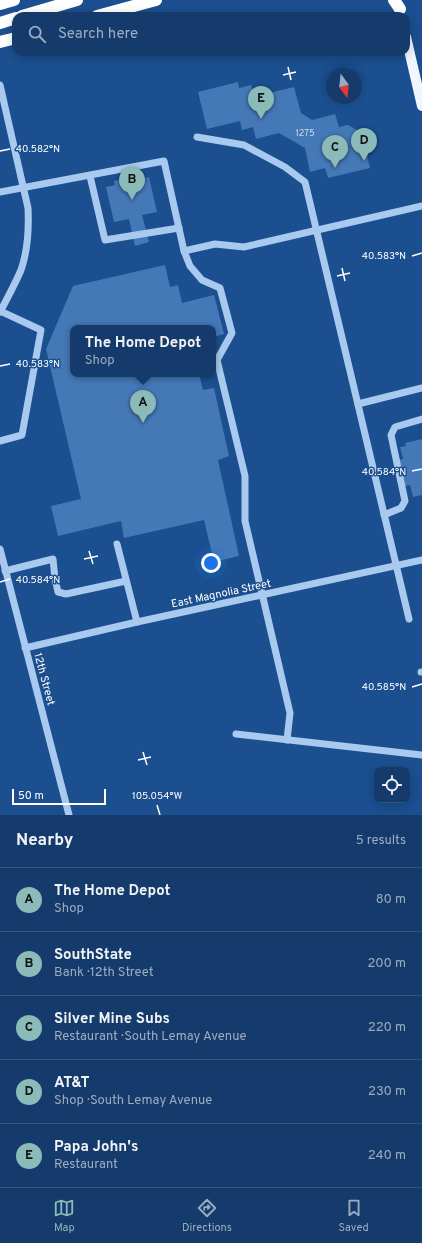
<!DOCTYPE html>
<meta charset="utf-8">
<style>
:root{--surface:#143b6b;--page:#1d4271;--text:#f1f3f6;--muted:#9dadc1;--line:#33557e;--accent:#8bbbb9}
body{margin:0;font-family:Overpass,sans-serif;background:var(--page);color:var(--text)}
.controls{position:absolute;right:12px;bottom:12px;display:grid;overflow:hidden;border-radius:8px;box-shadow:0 2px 10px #0003}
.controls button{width:36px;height:36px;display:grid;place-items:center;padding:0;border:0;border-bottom:1px solid var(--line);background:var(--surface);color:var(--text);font:20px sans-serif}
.compass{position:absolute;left:326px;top:68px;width:36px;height:36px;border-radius:50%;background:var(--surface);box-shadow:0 2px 10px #0003;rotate:165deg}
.scale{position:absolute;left:12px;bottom:10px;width:94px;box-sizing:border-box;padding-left:4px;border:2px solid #fff;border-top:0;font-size:11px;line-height:14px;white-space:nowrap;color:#fff;-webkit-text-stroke:3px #1b4f8f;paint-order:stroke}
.you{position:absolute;left:211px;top:563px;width:14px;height:14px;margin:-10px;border:3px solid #fff;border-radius:50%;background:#1a73e8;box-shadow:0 0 0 6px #1a73e833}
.badge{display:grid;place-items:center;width:26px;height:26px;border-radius:50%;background:var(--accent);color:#111;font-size:13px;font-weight:700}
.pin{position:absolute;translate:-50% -33px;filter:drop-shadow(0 1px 2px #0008)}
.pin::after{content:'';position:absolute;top:21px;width:14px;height:12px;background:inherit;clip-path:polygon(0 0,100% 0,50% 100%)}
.popup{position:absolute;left:70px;top:325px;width:146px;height:52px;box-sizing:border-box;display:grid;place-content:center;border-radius:8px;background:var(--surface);filter:drop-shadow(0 1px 3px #0005);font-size:13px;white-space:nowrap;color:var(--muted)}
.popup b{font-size:15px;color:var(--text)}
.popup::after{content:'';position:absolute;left:50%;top:100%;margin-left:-8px;border:8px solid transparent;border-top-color:var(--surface)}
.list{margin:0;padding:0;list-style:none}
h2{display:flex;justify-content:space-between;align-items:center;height:52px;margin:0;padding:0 16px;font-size:17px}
h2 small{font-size:13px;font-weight:400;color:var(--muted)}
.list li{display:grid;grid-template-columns:26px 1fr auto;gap:12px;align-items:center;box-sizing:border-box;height:64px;padding:0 16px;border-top:1px solid var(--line)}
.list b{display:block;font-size:15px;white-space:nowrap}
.list p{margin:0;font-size:13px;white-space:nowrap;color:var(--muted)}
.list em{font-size:13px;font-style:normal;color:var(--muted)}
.icon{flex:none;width:22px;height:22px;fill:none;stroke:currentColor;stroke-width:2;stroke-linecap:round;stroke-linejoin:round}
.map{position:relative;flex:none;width:422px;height:815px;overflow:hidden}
.search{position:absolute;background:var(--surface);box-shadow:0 2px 10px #0003;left:12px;right:12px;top:12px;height:44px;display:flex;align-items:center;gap:10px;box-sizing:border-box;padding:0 14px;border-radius:12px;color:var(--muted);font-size:15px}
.sheet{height:372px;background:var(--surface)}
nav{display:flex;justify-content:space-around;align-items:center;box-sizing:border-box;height:56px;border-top:1px solid var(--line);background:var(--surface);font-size:11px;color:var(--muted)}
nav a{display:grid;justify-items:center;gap:2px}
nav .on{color:var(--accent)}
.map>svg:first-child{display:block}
.building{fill:#4478b7}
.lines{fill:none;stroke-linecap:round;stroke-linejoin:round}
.minor{stroke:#a9c9ee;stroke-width:7}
.major{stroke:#f0f6ff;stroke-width:10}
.highway{stroke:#fff;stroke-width:12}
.ticks{fill:none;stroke:#fff;stroke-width:1.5}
.labels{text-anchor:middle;stroke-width:3;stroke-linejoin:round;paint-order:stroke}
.number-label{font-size:9px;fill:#d0dded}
.street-label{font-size:11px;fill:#fff;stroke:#1b4f8f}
.ticks-label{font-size:10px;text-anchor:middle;fill:#fff;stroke:#1b4f8f;stroke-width:3;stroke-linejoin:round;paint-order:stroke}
</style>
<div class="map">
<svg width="422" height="815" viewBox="0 0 422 815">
<rect width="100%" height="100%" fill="#1b4f8f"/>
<!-- building -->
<g class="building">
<path d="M238,82L239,88L251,85L254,97L294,87L301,113L312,120L335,114L339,127L348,125L362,133L370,168L328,178L325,168L310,172L305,148L279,133L256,139L253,127L242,130L240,121L207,129L198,92Z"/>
<path d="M134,176L135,180L149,177L157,212L142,215L149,242L135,246L129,219L114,222L106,187L115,185L114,181Z"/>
<path d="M165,265L170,287L178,285L182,303L214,295L224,334L213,337V328H73V374H199L203,390L214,388L229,456L218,460L239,556L214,562L204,520L124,538L121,521L58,536L51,506L81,499L46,349L73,286Z"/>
<path d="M422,439V495L413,497L410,485L405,486L399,460L403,459L400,447L406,446L405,443Z"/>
</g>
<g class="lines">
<!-- minor -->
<g class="minor">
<path d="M0,85L28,208C29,229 28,250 21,270C15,284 7,299 0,312"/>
<path d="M197,137L244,145L285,167L305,182L409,619"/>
<path d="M90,176L105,240L179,228"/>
<path d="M0,192L164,161L184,251L190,266L202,280L220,288L232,333L217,360L245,476V521L290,713L287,740"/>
<path d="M184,251L215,244L244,247L422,206"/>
<path d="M0,311L41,330L22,435L0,441"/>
<path d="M358,404L422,388"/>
<path d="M384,515L401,508L405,501L391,435L395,427L422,419"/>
<path d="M117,544L137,622"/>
<path d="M0,549L69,815"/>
<path d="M5,571L53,559L55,579L58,592L66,594L126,581"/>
<path d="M25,648L137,622L422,560"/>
<path d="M421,672H422"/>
<path d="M236,734L422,755"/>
</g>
<!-- major -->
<path class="major" d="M406,37L422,106"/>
<!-- highway -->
<g class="highway">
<path d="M394,0L400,9"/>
<path d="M0,4L14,0"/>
<path d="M22,16L77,0"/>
<path d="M97,16L156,0"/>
<path d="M0,23L16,18"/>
<path d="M0,42L16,38"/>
</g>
</g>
<!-- ticks -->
<path class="ticks" d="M288,67L291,80M283,75L296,72M0,151L10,149M412,256L422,253M342,268L345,281M337,276L350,273M0,366L10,364M412,471L422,469M89,551L93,564M84,559L98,556M0,582L10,579M412,687L422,684M143,752L147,765M138,760L151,757M157,805L160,815"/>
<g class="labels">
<!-- number labels -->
<g class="number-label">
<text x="305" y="136">1275</text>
</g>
<!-- street labels -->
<g class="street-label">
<text transform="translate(221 593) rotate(-12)" y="4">East Magnolia Street</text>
<text transform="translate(45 679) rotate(75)" y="4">12th Street</text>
</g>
</g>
<g class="ticks-label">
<text x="38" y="152">40.582°N</text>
<text x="384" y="259">40.583°N</text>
<text x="38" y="367">40.583°N</text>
<text x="384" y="475">40.584°N</text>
<text x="38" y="583">40.584°N</text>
<text x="384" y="690">40.585°N</text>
<text x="157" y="799">105.054°W</text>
</g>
</svg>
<div class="controls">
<button><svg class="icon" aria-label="locate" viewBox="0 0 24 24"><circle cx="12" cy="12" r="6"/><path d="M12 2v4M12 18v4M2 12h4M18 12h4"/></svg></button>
</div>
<svg class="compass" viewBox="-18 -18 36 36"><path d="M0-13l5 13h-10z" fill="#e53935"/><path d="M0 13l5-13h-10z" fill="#9dadc1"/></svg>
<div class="scale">50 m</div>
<div class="you"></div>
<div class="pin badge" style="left:143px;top:423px">A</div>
<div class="popup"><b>The Home Depot</b>Shop</div>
<div class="pin badge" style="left:132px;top:200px">B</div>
<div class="pin badge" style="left:335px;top:168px">C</div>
<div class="pin badge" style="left:364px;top:161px">D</div>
<div class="pin badge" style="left:261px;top:119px">E</div>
<div class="search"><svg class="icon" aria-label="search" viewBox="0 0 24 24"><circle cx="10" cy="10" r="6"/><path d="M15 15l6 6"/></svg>Search here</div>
</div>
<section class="sheet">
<h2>Nearby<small>5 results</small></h2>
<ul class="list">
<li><span class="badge">A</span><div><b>The Home Depot</b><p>Shop</p></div><em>80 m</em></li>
<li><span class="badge">B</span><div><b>SouthState</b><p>Bank · 12th Street</p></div><em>200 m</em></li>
<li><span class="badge">C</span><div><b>Silver Mine Subs</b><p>Restaurant · South Lemay Avenue</p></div><em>220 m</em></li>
<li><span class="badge">D</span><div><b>AT&amp;T</b><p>Shop · South Lemay Avenue</p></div><em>230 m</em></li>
<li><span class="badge">E</span><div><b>Papa John's</b><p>Restaurant</p></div><em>240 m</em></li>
</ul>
</section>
<nav>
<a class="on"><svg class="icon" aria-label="map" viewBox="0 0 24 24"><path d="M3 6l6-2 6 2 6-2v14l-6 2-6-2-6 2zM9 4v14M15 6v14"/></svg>Map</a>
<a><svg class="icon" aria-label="directions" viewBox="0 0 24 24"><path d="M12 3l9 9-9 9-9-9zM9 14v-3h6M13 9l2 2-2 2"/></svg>Directions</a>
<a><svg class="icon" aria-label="saved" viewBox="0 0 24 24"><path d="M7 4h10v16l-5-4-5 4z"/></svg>Saved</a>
</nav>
